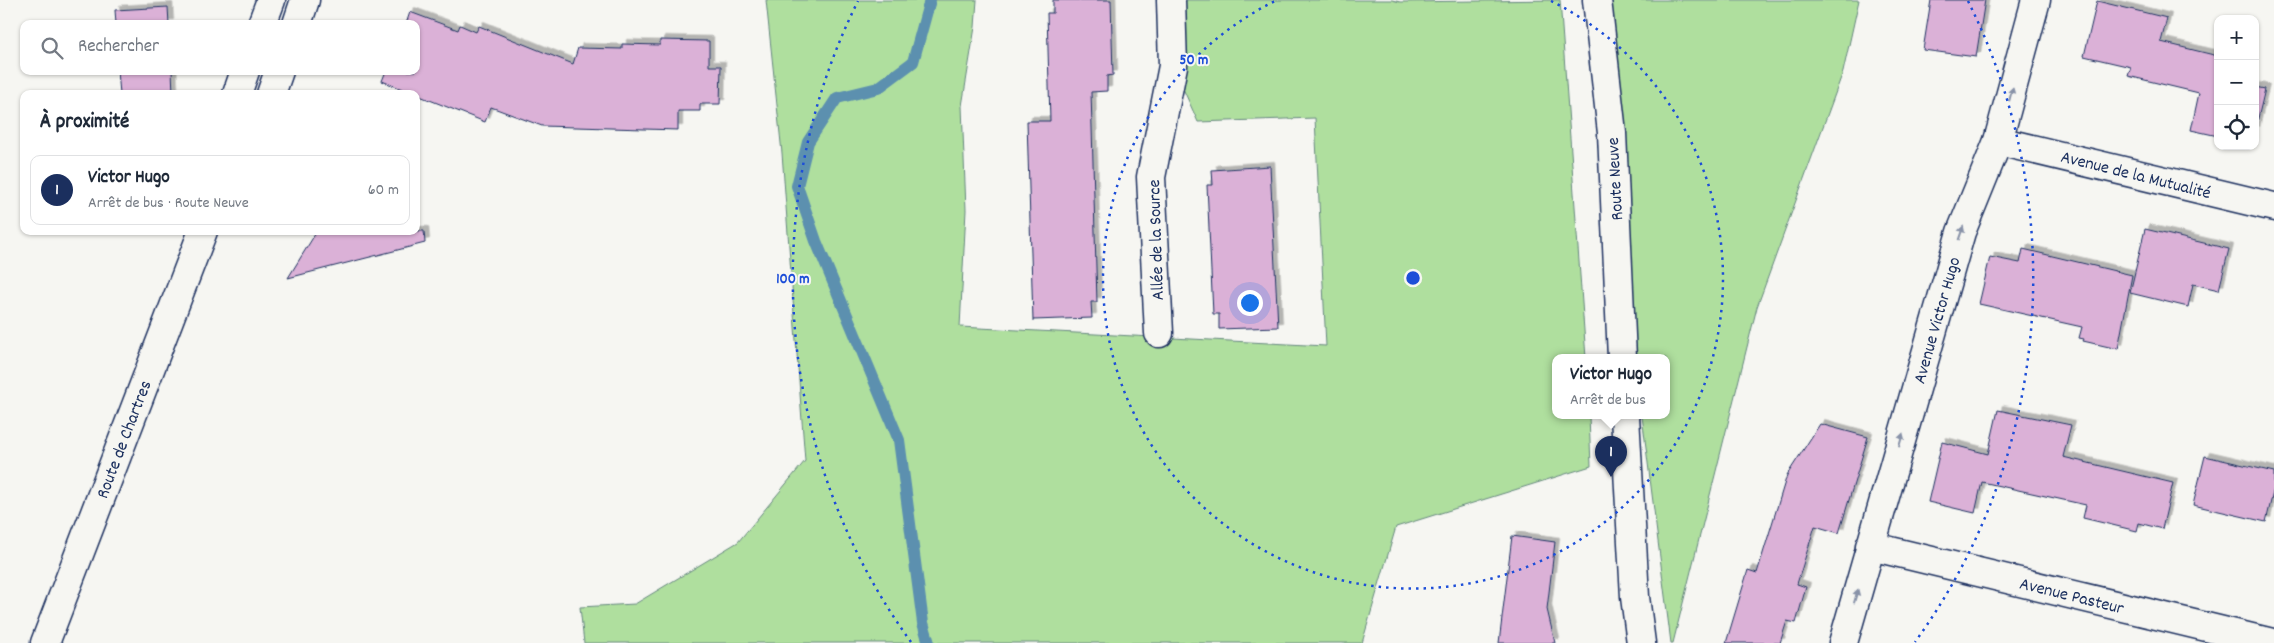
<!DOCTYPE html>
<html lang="fr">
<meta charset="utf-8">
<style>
:root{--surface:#fff;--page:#f6f6f7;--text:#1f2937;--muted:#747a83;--line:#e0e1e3;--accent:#1b2f5e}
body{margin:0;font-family:Dekko,sans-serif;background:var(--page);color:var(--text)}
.controls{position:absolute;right:15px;top:15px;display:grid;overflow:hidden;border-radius:10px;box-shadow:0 1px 4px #0004}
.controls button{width:45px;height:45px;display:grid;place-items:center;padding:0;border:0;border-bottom:1px solid var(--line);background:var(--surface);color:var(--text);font:25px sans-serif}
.you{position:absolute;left:1249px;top:302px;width:18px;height:18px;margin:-12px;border:4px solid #fff;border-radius:50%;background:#1a73e8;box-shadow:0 0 0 8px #1a73e833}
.badge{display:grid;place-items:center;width:32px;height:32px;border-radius:50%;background:var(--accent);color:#fff;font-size:16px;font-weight:700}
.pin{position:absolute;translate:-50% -41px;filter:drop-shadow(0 1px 2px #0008)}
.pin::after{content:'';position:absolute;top:26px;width:18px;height:15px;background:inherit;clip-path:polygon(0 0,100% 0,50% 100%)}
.popup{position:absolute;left:1552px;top:354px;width:118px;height:65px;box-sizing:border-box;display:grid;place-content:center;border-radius:10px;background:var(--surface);filter:drop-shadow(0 1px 4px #0005);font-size:16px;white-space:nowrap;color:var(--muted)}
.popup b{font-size:19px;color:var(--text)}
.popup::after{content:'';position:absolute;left:50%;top:100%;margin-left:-10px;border:10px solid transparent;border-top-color:var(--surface)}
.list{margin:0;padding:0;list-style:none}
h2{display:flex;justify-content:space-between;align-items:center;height:65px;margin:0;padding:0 20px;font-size:21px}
h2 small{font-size:16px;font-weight:400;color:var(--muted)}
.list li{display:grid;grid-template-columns:32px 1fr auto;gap:15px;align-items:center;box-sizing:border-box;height:70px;margin:0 10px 10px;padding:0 10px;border:1px solid var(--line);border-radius:10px}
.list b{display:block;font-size:19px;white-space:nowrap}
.list p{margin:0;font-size:16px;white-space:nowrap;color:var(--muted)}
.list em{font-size:16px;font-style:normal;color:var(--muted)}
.icon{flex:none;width:28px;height:28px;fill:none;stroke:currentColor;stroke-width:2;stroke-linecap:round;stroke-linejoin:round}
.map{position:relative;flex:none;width:2274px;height:643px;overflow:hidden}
.search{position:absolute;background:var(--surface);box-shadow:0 1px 4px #0004;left:20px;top:20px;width:400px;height:55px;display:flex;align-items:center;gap:12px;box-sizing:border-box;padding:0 18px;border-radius:10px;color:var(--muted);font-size:19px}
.panel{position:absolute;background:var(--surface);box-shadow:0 1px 4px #0004;left:20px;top:90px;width:400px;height:145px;border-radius:10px}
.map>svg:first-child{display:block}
.green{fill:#afdf9e;stroke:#65877e}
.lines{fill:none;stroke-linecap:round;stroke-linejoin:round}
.stream{stroke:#5b90af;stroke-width:12}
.building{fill:#dbb1d7;stroke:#1b2f5e;filter:url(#shadow)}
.minor-casing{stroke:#1b2f5e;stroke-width:31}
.secondary-casing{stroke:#1b2f5e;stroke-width:31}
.minor{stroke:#f6f6f2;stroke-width:28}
.secondary{stroke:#f6f6f2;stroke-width:28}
.oneway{fill:#8892a8}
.ring{fill:none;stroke:#1d4ed8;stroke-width:2.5;stroke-dasharray:2.5 5}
.labels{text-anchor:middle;stroke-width:4;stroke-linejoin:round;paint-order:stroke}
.street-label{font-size:18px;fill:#1b2f5e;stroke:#f6f6f2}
.centre{fill:#1d4ed8;stroke:#f6f6f2;stroke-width:2.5}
.ring-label{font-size:15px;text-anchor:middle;font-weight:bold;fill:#1d4ed8;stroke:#f6f6f2;stroke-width:4;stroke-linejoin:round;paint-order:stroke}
</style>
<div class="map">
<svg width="2274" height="643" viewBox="0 0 2274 643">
<defs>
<filter id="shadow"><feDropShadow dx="4.5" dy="-4.5" stdDeviation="0" flood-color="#0004"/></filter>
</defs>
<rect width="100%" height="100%" fill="#f6f6f2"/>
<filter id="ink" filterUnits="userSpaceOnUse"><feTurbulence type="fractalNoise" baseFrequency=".02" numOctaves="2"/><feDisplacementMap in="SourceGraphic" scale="10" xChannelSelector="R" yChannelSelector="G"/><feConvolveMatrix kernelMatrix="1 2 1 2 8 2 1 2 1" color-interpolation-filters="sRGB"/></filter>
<g filter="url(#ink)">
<!-- green -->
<g class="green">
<path d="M766,0H977L975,27L962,106L966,210L960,327L1326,346L1315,118L1198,122L1173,66L1171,0H1392L1400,2L1560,0L1586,358H1556V416H1589L1591,466L1396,527L1362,643H584L580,607L635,604L738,542L805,461L782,153Z"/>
<path d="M1607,0H1859L1843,72L1757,307L1673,643H1671L1642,416H1666V358H1636Z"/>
</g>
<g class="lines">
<!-- stream -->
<path class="stream" d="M929,643L923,623L899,440L816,241L797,186L808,142L837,98L878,88L913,62L930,0"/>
</g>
<!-- building -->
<g class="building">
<path d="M1053,0H1111L1113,75L1107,76V91L1091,92L1097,302H1091L1092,318L1033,320L1027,121H1050L1047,13H1053Z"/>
<path d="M1931,0H1985L1976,57L1923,50Z"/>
<path d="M2097,1L2167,18L2161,42L2218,56V136L2191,130L2199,93L2128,76L2131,67L2084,56Z"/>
<path d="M168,7L169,24H116L115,10Z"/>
<path d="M410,12L458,30L460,25L476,32L479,26L573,64L578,48L622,49V44L660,45V40L709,41V66H721L720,104H700V111H678V130L542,126L491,107L485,122L382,81L386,71H416V24H406Z"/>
<path d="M118,71H172L173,93L120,94Z"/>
<path d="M2255,87L2265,89L2255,131Z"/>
<path d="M1270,166L1278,327L1219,329V314H1213L1207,185H1213L1212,170Z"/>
<path d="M2145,229L2229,249L2219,290L2193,284L2188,307L2130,293Z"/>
<path d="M317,231H424L425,243L288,278Z"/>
<path d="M2023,249L2132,275L2118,349L2083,341L2084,339L2079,338L2082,327L1979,304L1990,257L2020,263Z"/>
<path d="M1998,410L2071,425L2063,457L2173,483L2162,529L2139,523L2137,531L2083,518L2086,505L1982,482L1975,513L1928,502L1942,442L1988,454Z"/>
<path d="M1820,424L1868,437L1839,533L1815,526L1797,584L1806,587L1796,623L1787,621L1780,643H1726L1748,570L1757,573L1787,475Z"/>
<path d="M2205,456L2274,472V488L2266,522L2193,505Z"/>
<path d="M1512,536L1555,542L1547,609L1555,643H1499Z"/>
</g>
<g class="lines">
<!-- minor casing -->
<g class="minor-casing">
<g id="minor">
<path d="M1597,0L1612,133L1622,358"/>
<path d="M1998,141L2274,207"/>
<path d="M1159,333L1151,177L1173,66L1171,0"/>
<path d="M1625,416L1635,597L1641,643"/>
<path d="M1870,546L2273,643"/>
<path d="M1843,643L1961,232L1998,141L2036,0"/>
</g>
</g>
<!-- secondary casing -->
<g class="secondary-casing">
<g id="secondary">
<path d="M262,24L271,0"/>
<path d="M297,24L305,0"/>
<path d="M237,94L245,71"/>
<path d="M271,94L279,71"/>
<path d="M45,643L203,231"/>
</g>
</g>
<!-- minor -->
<use href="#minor" class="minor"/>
<!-- secondary -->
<use href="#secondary" class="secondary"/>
</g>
<!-- one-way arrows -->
<defs><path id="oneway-solid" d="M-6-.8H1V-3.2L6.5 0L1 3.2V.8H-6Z" transform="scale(1.25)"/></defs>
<g class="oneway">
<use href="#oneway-solid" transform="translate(2011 94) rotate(-75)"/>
<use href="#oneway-solid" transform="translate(1961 233) rotate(-71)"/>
<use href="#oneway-solid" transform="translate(1901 440) rotate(-74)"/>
<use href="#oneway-solid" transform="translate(1856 596) rotate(-74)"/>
</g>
</g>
<!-- distance rings -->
<g class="ring">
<path d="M1551 1A310 310 0 1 1 1275 1"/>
<path d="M911 642A620 620 0 0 1 858 1M1968 1A620 620 0 0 1 1915 642"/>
</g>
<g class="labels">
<!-- street labels -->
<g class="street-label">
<text transform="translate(2136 174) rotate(14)" y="6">Avenue de la Mutualité</text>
<text transform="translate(1614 179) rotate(-93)" y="6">Route Neuve</text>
<text transform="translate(1155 240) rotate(-92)" y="6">Allée de la Source</text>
<text transform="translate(1936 320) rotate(-74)" y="6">Avenue Victor Hugo</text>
<text transform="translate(123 439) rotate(-69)" y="6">Route de Chartres</text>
<text transform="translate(2072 595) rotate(14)" y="6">Avenue Pasteur</text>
</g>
</g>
<circle cx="1413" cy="278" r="8" class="centre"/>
<g class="ring-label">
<text x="1194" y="64">50 m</text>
<text x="793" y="283">100 m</text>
</g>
</svg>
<div class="controls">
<button>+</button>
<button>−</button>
<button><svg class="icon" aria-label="locate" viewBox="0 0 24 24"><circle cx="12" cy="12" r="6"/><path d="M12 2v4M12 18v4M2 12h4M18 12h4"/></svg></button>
</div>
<div class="you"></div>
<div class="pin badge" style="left:1611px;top:477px">1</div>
<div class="popup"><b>Victor Hugo</b>Arrêt de bus</div>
<div class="search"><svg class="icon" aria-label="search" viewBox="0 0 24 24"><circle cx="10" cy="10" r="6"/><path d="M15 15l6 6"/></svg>Rechercher</div>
<section class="panel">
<h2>À proximité<small></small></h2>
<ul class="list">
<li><span class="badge">1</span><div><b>Victor Hugo</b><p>Arrêt de bus · Route Neuve</p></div><em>60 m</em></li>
</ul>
</section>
</div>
